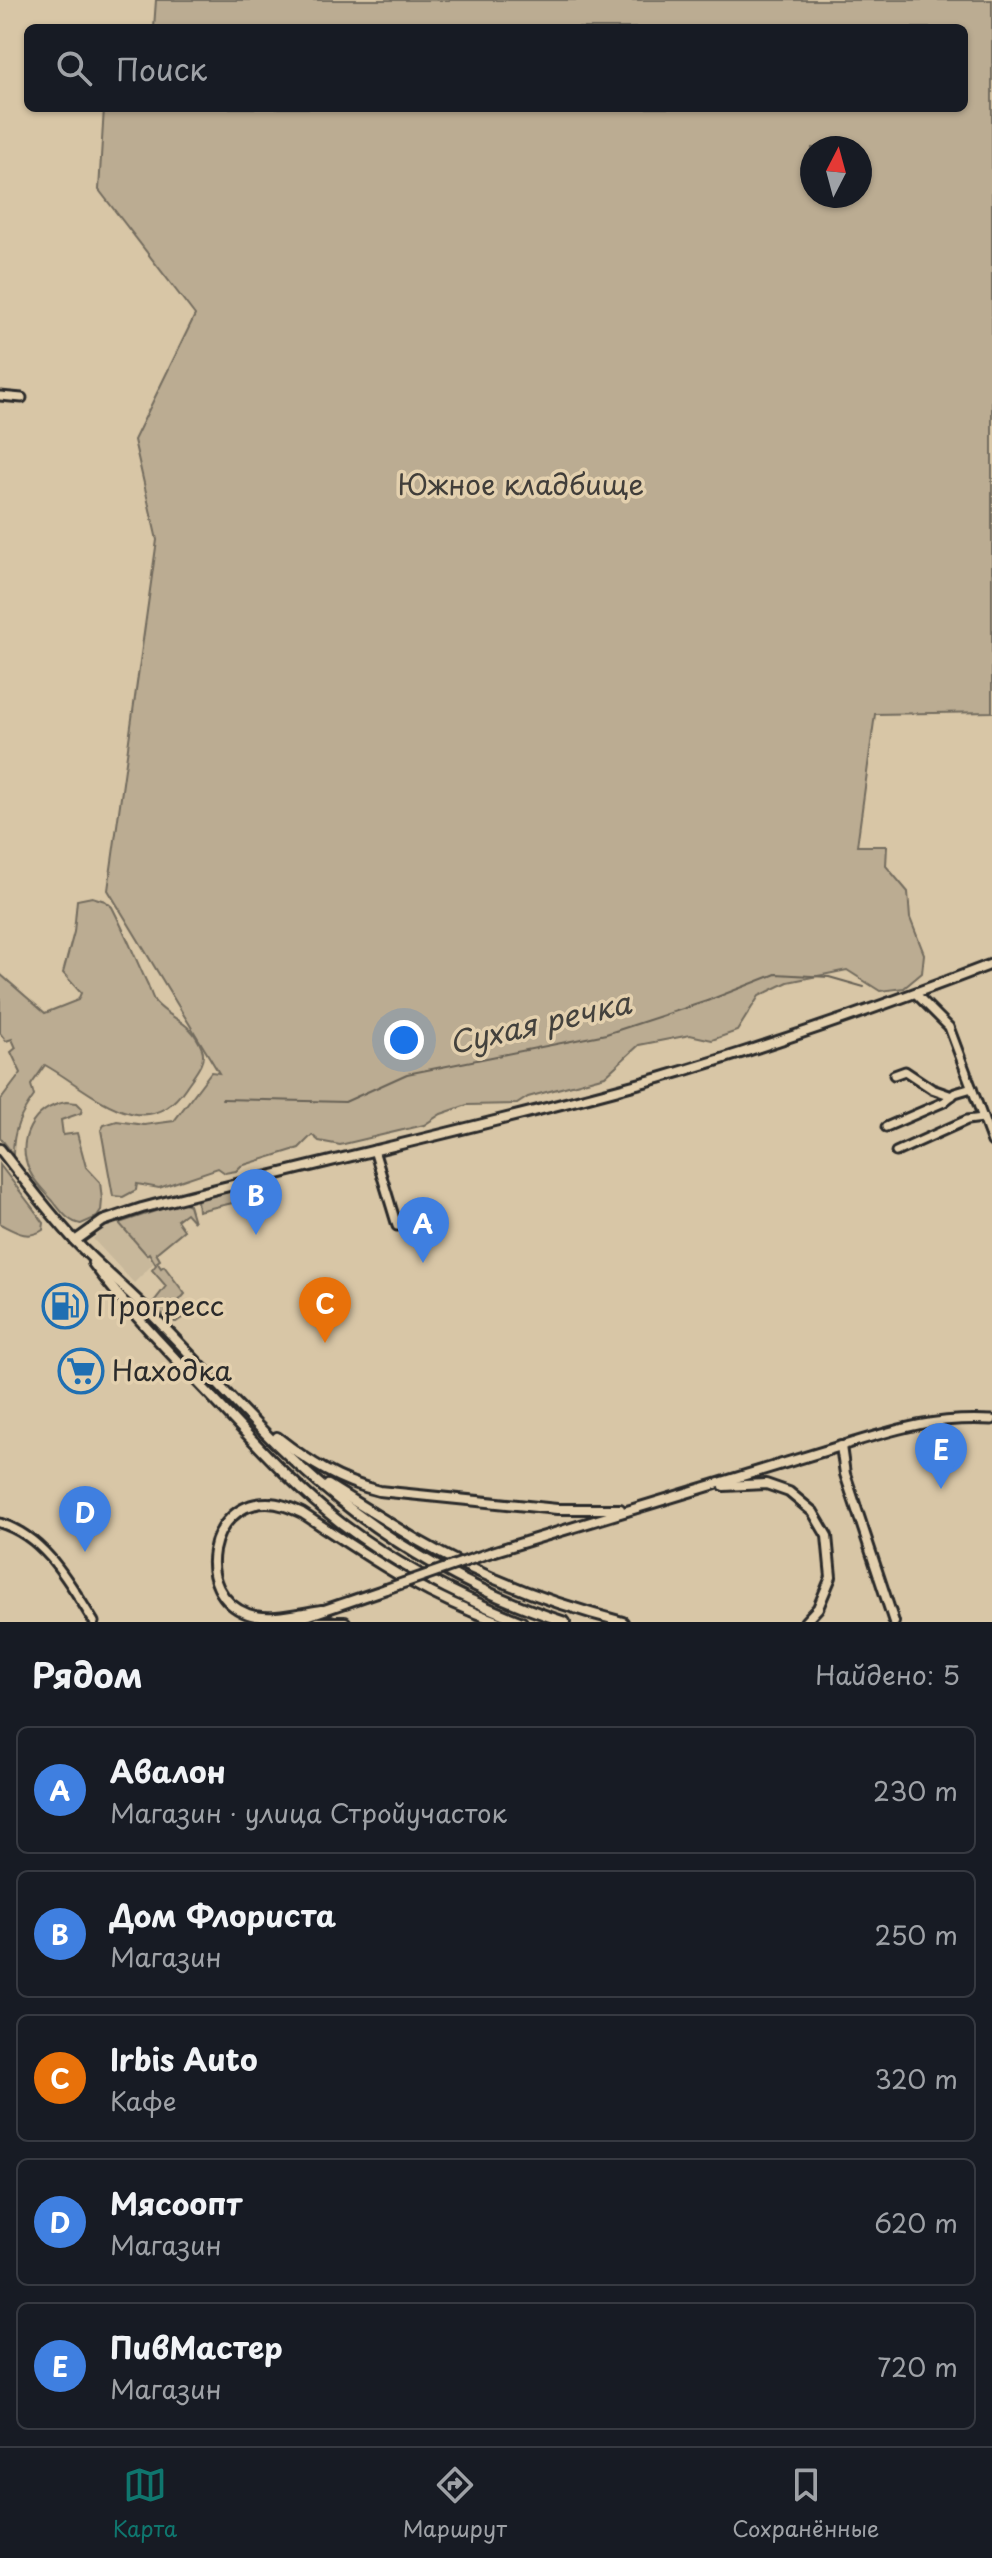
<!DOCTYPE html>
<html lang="ru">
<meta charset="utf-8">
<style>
:root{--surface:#171b24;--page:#20242c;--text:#f1f3f6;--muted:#9ea1a6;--line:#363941;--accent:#0f766e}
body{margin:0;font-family:"Playpen Sans",sans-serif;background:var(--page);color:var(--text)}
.compass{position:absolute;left:800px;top:136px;width:72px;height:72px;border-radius:50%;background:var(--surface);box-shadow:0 2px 6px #0004;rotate:6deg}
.you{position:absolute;left:404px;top:1040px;width:28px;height:28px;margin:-20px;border:6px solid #fff;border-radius:50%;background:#1a73e8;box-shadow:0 0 0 12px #1a73e833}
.badge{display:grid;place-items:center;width:52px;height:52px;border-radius:50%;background:var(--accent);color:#fff;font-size:26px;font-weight:700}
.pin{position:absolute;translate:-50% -66px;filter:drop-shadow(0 2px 4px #0008)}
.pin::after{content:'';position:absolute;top:42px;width:28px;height:24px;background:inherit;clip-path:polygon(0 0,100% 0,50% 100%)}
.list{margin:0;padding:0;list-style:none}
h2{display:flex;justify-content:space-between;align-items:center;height:104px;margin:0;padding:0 32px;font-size:34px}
h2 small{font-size:26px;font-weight:400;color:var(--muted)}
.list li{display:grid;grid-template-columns:52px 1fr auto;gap:24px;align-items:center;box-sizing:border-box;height:128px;margin:0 16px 16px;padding:0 16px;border:2px solid var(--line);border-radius:12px}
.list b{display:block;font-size:30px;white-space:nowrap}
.list p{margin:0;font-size:26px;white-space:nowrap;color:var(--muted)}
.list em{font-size:26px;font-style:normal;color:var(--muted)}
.icon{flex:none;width:44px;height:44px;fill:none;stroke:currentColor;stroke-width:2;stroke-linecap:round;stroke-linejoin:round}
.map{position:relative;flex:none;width:992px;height:1622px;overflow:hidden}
.search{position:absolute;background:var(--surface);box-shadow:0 2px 6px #0004;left:24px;right:24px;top:24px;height:88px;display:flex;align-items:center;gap:20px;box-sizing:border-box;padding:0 28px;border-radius:12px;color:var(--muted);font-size:30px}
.sheet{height:824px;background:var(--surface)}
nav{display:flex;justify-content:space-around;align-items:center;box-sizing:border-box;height:112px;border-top:2px solid var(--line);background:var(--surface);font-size:22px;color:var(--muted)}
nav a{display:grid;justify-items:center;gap:4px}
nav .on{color:var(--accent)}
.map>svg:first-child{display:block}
.built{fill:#c8b89b}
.green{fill:#bbac92;stroke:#736c5e;stroke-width:2;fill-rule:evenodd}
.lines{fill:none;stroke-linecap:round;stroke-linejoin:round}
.stream{stroke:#686257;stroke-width:2}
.minor-casing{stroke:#2b2b2b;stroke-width:13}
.major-casing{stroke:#2b2b2b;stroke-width:14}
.minor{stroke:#e3d0ae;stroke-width:7}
.major{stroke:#e3d0ae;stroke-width:8}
.major-bridge-casing{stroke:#2b2b2b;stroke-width:14;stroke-linecap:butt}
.major-bridge{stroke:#e3d0ae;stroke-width:8}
.labels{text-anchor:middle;stroke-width:7;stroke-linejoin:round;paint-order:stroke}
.park-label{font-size:28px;fill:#413e3a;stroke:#e3d0ae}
.poi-label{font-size:28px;fill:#2b2b2b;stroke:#e3d0ae;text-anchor:start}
.water-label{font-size:30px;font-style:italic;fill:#44423d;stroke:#e3d0ae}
</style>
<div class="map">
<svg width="992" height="1622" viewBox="0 0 992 1622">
<rect width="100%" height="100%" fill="#d8c6a6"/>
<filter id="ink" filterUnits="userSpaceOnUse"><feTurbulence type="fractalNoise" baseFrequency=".0125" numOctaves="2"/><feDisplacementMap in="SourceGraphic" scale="16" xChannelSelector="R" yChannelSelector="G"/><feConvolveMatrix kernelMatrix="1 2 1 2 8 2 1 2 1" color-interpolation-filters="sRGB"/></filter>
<g filter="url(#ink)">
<!-- built -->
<path class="built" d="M110,1222L114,1225L119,1223L154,1263L134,1283L93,1239Z"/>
<!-- green -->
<g class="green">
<path d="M156,0H992V712L875,714L857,846H887L886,866L908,892L910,918L924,954L922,973L904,988L880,991L847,970L788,982L759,996L737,1031L712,1040L690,1035L639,1045L605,1076L528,1097L517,1104L467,1105L441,1114L424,1125L340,1145L319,1141L312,1135L299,1148L241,1166L236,1171L225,1173L218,1168L159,1188L137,1184L136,1190L123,1197L113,1196L101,1130L104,1125L117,1121L144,1125L174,1121L211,1072L219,1073L108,890L157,540L134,440L195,315L99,190L104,108H964V28H154ZM812,148H860V196H812Z"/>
<path d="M92,897L105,901L112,907C125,932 136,960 148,985C150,991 152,997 155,1002C172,1021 191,1020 202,1049C207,1062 193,1076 186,1087C145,1149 90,1090 45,1065L31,1085L34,1096C20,1115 13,1131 13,1154L0,1137V1101L21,1073L11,1052L16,1048L12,1039L6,1041L0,1033V974L45,1013L78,1000L81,993L63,973L74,932L77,900Z"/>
<path d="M66,1102L77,1103L82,1108L81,1113L61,1120L63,1135L77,1133L86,1167L100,1182L102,1200L101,1211L97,1217L81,1224C68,1222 61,1211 53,1201C45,1192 35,1183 30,1172C15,1140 33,1108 66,1102Z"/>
<path d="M0,1165L44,1223L43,1230C27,1240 16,1232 0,1224Z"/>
<path d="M246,1188L250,1189L254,1198L198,1211L197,1199Z"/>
<path d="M183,1202L189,1205L194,1222L186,1213L177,1220L184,1230L156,1253L160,1260L157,1262L161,1268L164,1266L185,1294L177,1303L183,1310L193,1306L194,1310L176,1322L169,1321L152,1304L166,1286L152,1270L156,1265L149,1253L147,1255L119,1223Z"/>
</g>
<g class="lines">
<!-- stream -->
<path class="stream" d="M222,1099L345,1102L407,1074L606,1034L707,1001L776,974L829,977L864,987"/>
<!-- minor casing -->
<g class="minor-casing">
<g id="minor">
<path d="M0,396L22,398"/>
<path d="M916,994L949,1027L992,1142"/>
<path d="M894,1075L905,1071L932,1089L952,1096"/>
<path d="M886,1127L944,1102L955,1093L972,1088"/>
<path d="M374,1150L397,1226"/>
<path d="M896,1152L967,1120L983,1118"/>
<path d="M841,1446C897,1429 932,1417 992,1420"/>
<path d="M0,1523C46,1537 70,1584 94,1622"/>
</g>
</g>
<!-- major casing -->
<g class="major-casing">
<g id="major">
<path d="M0,1149C25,1181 50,1214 77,1243C104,1271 134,1295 160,1323C223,1388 283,1459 356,1513C419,1560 490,1598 565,1622"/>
<path d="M75,1241L103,1221L142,1208C314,1163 488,1126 659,1078C772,1045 883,1006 992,964"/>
<path d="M93,1263C128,1310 169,1352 210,1395C252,1439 292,1485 341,1523C395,1564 459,1597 522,1622"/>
<path d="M277,1437C310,1463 339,1481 379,1491L557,1509H620"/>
<path d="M328,1485C357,1503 387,1522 417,1540C479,1576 553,1604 623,1622"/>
<path d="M724,1486L766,1484L789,1492L813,1512L827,1536L831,1577L818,1608L805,1622"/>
<path d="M492,1552L841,1446L845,1474L894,1622"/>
<path d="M322,1610C300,1613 269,1622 248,1614C191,1593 208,1503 267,1503C280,1503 291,1508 302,1513C369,1557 422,1595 499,1622"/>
<path d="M289,1622L386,1589"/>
<path d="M318,1622H345"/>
</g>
</g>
<!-- minor -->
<use href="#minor" class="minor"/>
<!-- major -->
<use href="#major" class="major"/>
<!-- major-bridge casing -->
<g class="major-bridge-casing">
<path id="major-bridge" d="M386,1589L492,1552"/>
</g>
<!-- major-bridge -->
<use href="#major-bridge" class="major-bridge"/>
</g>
</g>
<!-- icons -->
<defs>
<g id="fuel-ring" transform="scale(2.3)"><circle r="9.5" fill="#e3d0ae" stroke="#1f6fb2" stroke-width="1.5"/><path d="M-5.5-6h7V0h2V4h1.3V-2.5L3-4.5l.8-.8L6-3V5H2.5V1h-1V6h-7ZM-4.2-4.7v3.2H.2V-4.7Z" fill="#1f6fb2"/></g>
<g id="supermarket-ring" transform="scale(2.3)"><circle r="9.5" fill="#e3d0ae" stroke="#1f6fb2" stroke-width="1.5"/><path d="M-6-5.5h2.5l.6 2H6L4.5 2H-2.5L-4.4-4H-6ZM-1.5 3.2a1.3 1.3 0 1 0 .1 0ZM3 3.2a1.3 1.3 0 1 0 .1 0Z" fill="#1f6fb2"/></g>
</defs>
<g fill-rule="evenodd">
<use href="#fuel-ring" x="65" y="1306"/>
<use href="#supermarket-ring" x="81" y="1371"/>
</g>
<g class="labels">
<!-- park labels -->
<g class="park-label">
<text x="521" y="495">Южное кладбище</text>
</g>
<!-- poi labels -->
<g class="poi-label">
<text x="96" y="1316">Прогресс</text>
<text x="112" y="1381">Находка</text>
</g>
<!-- water labels -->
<g class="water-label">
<text transform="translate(540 1024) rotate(-13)" y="10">Сухая речка</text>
</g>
</g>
</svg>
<svg class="compass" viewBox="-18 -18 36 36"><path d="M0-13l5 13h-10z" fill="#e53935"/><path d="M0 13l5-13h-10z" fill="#9ea1a6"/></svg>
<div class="you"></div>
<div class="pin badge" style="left:423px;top:1263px;background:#3f7fe0">A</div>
<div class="pin badge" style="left:256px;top:1235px;background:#3f7fe0">B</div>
<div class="pin badge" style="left:325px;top:1343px;background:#e8710a">C</div>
<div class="pin badge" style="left:85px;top:1552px;background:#3f7fe0">D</div>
<div class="pin badge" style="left:941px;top:1489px;background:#3f7fe0">E</div>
<div class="search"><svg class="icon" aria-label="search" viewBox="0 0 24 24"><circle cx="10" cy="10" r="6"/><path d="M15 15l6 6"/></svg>Поиск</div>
</div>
<section class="sheet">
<h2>Рядом<small>Найдено: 5</small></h2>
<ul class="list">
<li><span class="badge" style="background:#3f7fe0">A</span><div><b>Авалон</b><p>Магазин · улица Стройучасток</p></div><em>230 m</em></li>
<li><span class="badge" style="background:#3f7fe0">B</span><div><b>Дом Флориста</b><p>Магазин</p></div><em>250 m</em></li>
<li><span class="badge" style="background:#e8710a">C</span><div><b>Irbis Auto</b><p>Кафе</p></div><em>320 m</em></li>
<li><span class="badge" style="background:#3f7fe0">D</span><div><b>Мясоопт</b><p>Магазин</p></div><em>620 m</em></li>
<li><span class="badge" style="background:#3f7fe0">E</span><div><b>ПивМастер</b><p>Магазин</p></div><em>720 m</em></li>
</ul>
</section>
<nav>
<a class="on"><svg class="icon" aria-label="map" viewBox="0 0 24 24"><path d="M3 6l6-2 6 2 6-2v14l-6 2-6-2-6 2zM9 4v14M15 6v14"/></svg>Карта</a>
<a><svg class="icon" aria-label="directions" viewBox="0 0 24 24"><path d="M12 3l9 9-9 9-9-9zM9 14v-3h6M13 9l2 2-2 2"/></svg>Маршрут</a>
<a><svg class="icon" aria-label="saved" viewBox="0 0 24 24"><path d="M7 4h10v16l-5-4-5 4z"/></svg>Сохранённые</a>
</nav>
